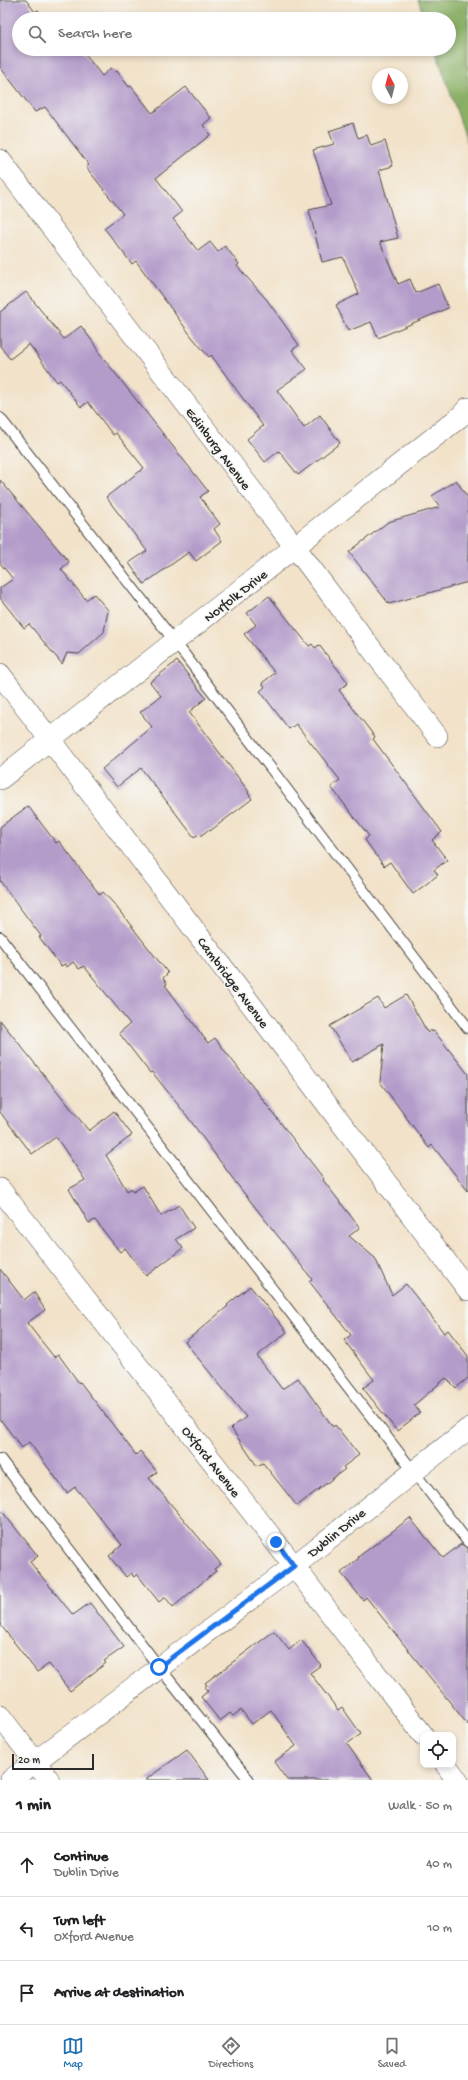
<!DOCTYPE html>
<meta charset="utf-8">
<style>
:root{--surface:#fff;--page:#f2f2f2;--text:#202124;--muted:#757577;--line:#e0e0e0;--accent:#1f6fb2}
body{margin:0;font-family:"Gochi Hand",sans-serif;background:var(--page);color:var(--text)}
.controls{position:absolute;right:12px;bottom:12px;display:grid;overflow:hidden;border-radius:8px;box-shadow:0 2px 6px #0003}
.controls button{width:36px;height:36px;display:grid;place-items:center;padding:0;border:0;border-bottom:1px solid var(--line);background:var(--surface);color:var(--text);font:20px sans-serif}
.compass{position:absolute;left:372px;top:68px;width:36px;height:36px;border-radius:50%;background:var(--surface);box-shadow:0 2px 6px #0003;rotate:353deg}
.scale{position:absolute;left:12px;bottom:10px;width:82px;box-sizing:border-box;padding-left:4px;border:2px solid #2b2b2b;border-top:0;font-size:11px;line-height:14px;white-space:nowrap;color:#2b2b2b;-webkit-text-stroke:3px #f6f6f2;paint-order:stroke}
.stop{position:absolute;width:12px;height:12px;margin:-9px;border:3px solid #1a73e8;border-radius:50%;background:#fff}
.stop.end{background:#1a73e8;border-color:#fff;box-shadow:0 1px 4px #0008}
.list{margin:0;padding:0;list-style:none}
h2{display:flex;justify-content:space-between;align-items:center;height:52px;margin:0;padding:0 16px;font-size:17px}
h2 small{font-size:13px;font-weight:400;color:var(--muted)}
.list li{display:grid;grid-template-columns:26px 1fr auto;gap:12px;align-items:center;box-sizing:border-box;height:64px;padding:0 16px;border-top:1px solid var(--line)}
.list b{display:block;font-size:15px;white-space:nowrap}
.list p{margin:0;font-size:13px;white-space:nowrap;color:var(--muted)}
.list em{font-size:13px;font-style:normal;color:var(--muted)}
.icon{flex:none;width:22px;height:22px;fill:none;stroke:currentColor;stroke-width:2;stroke-linecap:round;stroke-linejoin:round}
.map{position:relative;flex:none;width:468px;height:1780px;overflow:hidden}
.search{position:absolute;background:var(--surface);box-shadow:0 2px 6px #0003;left:12px;right:12px;top:12px;height:44px;display:flex;align-items:center;gap:10px;box-sizing:border-box;padding:0 14px;border-radius:22px;color:var(--muted);font-size:15px}
.sheet{height:244px;background:var(--surface)}
nav{display:flex;justify-content:space-around;align-items:center;box-sizing:border-box;height:56px;border-top:1px solid var(--line);background:var(--surface);font-size:11px;color:var(--muted)}
nav a{display:grid;justify-items:center;gap:2px}
nav .on{color:var(--accent)}
.map>svg:first-child{display:block}
.forest{fill:#89af65;stroke:#5a6d48}
.building{fill:#b49cca}
.lines{fill:none;stroke-linecap:round;stroke-linejoin:round}
.lane-casing{stroke:#494643;stroke-width:12}
.street-casing{stroke:#494643;stroke-width:22}
.lane{stroke:#fff;stroke-width:10}
.street{stroke:#fff;stroke-width:21}
.route{stroke:#1a73e8;stroke-width:5}
.labels{text-anchor:middle;stroke-width:3;stroke-linejoin:round;paint-order:stroke}
.street-label{font-size:14px;fill:#2b2b2b;stroke:#f6f6f2}
</style>
<div class="map">
<svg width="468" height="1780" viewBox="0 0 468 1780">
<rect width="100%" height="100%" fill="#f6f6f2"/>
<filter id="ink" filterUnits="userSpaceOnUse"><feTurbulence type="fractalNoise" baseFrequency=".025" numOctaves="2"/><feDisplacementMap in="SourceGraphic" scale="8" xChannelSelector="R" yChannelSelector="G"/><feConvolveMatrix kernelMatrix="1 2 1 2 8 2 1 2 1" color-interpolation-filters="sRGB"/></filter>
<filter id="wash" filterUnits="userSpaceOnUse"><feTurbulence type="fractalNoise" baseFrequency=".012" numOctaves="4" result="noise"/><feDisplacementMap in="SourceGraphic" scale="16" xChannelSelector="R" yChannelSelector="G"/><feGaussianBlur stdDeviation="0.9" result="paint"/><feColorMatrix in="noise" values="0 0 0 0 0 0 0 0 0 0 0 0 0 0 0 0 0 1.4 0 .05"/><feComposite in="paint" operator="in"/></filter>
<g filter="url(#wash)">
<rect width="100%" height="100%" fill="#f2e2c9"/>
<!-- forest -->
<path class="forest" d="M418,0H468V144L435,49H449V19H425Z"/>
<g id="blocks">
<!-- building -->
<g class="building">
<path d="M0,0H26L35,12L38,10L45,19H19V49H81L102,76L111,68L115,72L117,71L129,87L131,86L152,113L186,87L211,118L203,125L210,135L156,178L182,212L173,219L198,251L210,242L218,252L225,246L239,264L237,266L267,300L299,345L292,350L307,369L277,390L304,428L320,415L340,443L298,475L279,451L265,462L247,439L263,426L211,355L209,357L192,337L136,261L132,264L104,228L123,214L86,167L89,165L45,107L35,112L0,67Z"/>
<path d="M353,123L358,138L367,135L371,146L385,141L393,166L379,170L398,238L380,242L398,284L410,279L416,293L438,284L448,308L378,338L371,322L348,331L336,305L359,294L343,257L322,262L309,210L331,205L313,150L334,144L329,131Z"/>
<path d="M26,292L64,339L81,326L98,349L97,350L208,491L200,497L220,524L214,529L222,541L196,561L189,552L144,584L129,563L147,551L106,497L144,468L116,433L113,435L88,402L81,407L60,380L57,382L29,344L10,359L0,346V312Z"/>
<path d="M0,480L69,562L61,569L86,600L94,594L108,610L104,632L79,654L67,653L62,664L29,624L24,628L0,598V588L13,579L0,563Z"/>
<path d="M456,480L468,498V582L389,604L349,552L388,522L440,507L432,496Z"/>
<path d="M269,596L309,646L312,644L315,648L319,645L343,676L348,683L339,690L375,737L373,739L442,832L432,840L447,860L434,870L438,875L413,894L390,862L384,866L365,840L369,836L331,787L340,780L296,724L289,729L260,691L265,687L262,683L275,673L244,634L256,625L247,613Z"/>
<path d="M177,661L206,698L189,712L249,792L248,793L252,799L210,831L208,830L199,837L197,835L194,837L141,768L117,787L102,769L152,727L140,712L161,696L150,682Z"/>
<path d="M28,806L56,843L59,841L100,895L103,892L114,904L168,973L163,978L167,984L165,985L208,1043L215,1038L324,1179L323,1180L360,1228L349,1236L375,1258L392,1295L406,1284L444,1333L448,1330L468,1356V1378L456,1388L446,1378L414,1405L420,1413L397,1431L363,1388L374,1380L344,1340L351,1335L309,1281L312,1279L236,1183L187,1116L152,1072L150,1073L119,1033L130,1024L84,966L79,969L73,962L67,967L65,964L61,966L39,937L41,936L0,881V827Z"/>
<path d="M406,995L428,1033L431,1030L432,1032L434,1031L468,1074V1191L432,1145L429,1148L380,1082L384,1044L352,1062L330,1026L378,998L384,1008Z"/>
<path d="M0,1020L89,1131L114,1111L132,1135L106,1155L127,1191L131,1188L133,1192L143,1186L161,1216L179,1205L194,1228L176,1239L183,1248L146,1276L125,1248L120,1252L95,1220L89,1223L69,1189L85,1180L56,1137L32,1154L0,1112Z"/>
<path d="M0,1269L24,1300L34,1292L45,1310L27,1323L54,1357L58,1354L79,1383L80,1382L136,1455L140,1451L157,1472L149,1478L221,1564L214,1569L216,1571L173,1607L165,1597L159,1602L137,1574L134,1577L131,1573L126,1577L109,1556L122,1545L75,1487L67,1493L29,1442L22,1448L0,1419Z"/>
<path d="M250,1286L287,1332L257,1356L282,1389L298,1378L333,1427L335,1425L359,1455L343,1467L345,1469L297,1506L263,1463L257,1466L231,1428L246,1417L185,1342L228,1306L227,1305Z"/>
<path d="M0,1509L38,1556L30,1562L73,1615L90,1603L124,1647L104,1661L106,1663L70,1691L49,1664L37,1672L0,1624Z"/>
<path d="M410,1518L443,1558L461,1544L468,1548V1725L366,1597L363,1600L341,1573L359,1558L358,1557Z"/>
<path d="M274,1631L289,1650L301,1640L321,1665L310,1673L338,1710L342,1707L361,1734L347,1744L373,1780H287L274,1762L296,1746L271,1710L252,1724L241,1710L233,1716L230,1713L220,1721L201,1697L208,1691L204,1687L207,1685L205,1683Z"/>
<path d="M187,1750L209,1780H145Z"/>
</g>
</g>
</g>
<g filter="url(#ink)">
<use href="#blocks" fill-opacity="0" stroke="#494643" stroke-width="1"/>
<g class="lines">
<!-- lane casing -->
<g class="lane-casing">
<g id="lane">
<path d="M0,418L175,642L468,1028"/>
<path d="M0,937L468,1542"/>
<path d="M0,1459L159,1667L249,1780"/>
</g>
</g>
<!-- street casing -->
<g class="street-casing">
<g id="street">
<path d="M0,160L295,547L437,736"/>
<path d="M0,674L468,1290"/>
<path d="M0,779L461,416L468,408"/>
<path d="M0,1189L294,1566L423,1735"/>
<path d="M0,1716L49,1780"/>
<path d="M446,1765L457,1780"/>
<path d="M11,1780L294,1566L468,1429"/>
</g>
</g>
<!-- lane -->
<use href="#lane" class="lane"/>
<!-- street -->
<use href="#street" class="street"/>
</g>
</g>
<g class="lines" filter="url(#ink)">
<!-- route -->
<path class="route" d="M159,1667L294,1566L276,1542"/>
</g>
<g class="labels">
<!-- street labels -->
<g class="street-label">
<text transform="translate(219 448) rotate(53)" y="5">Edinburg Avenue</text>
<text transform="translate(235 595) rotate(-38)" y="5">Norfolk Drive</text>
<text transform="translate(234 982) rotate(53)" y="5">Cambridge Avenue</text>
<text transform="translate(212 1461) rotate(52)" y="5">Oxford Avenue</text>
<text transform="translate(336 1532) rotate(-39)" y="5">Dublin Drive</text>
</g>
</g>
</svg>
<div class="controls">
<button><svg class="icon" aria-label="locate" viewBox="0 0 24 24"><circle cx="12" cy="12" r="6"/><path d="M12 2v4M12 18v4M2 12h4M18 12h4"/></svg></button>
</div>
<svg class="compass" viewBox="-18 -18 36 36"><path d="M0-13l5 13h-10z" fill="#e53935"/><path d="M0 13l5-13h-10z" fill="#757577"/></svg>
<div class="scale">20 m</div>
<div class="stop" style="left:159px;top:1667px"></div>
<div class="stop end" style="left:276px;top:1542px"></div>
<div class="search"><svg class="icon" aria-label="search" viewBox="0 0 24 24"><circle cx="10" cy="10" r="6"/><path d="M15 15l6 6"/></svg>Search here</div>
</div>
<section class="sheet">
<h2>1 min<small>Walk · 50 m</small></h2>
<ul class="list">
<li><svg class="icon" aria-label="ahead" viewBox="0 0 24 24"><path d="M12 20V5M6 11l6-6 6 6"/></svg><div><b>Continue</b><p>Dublin Drive</p></div><em>40 m</em></li>
<li><svg class="icon" aria-label="left" viewBox="0 0 24 24"><path d="M17 20v-9H6M10 6l-5 5 5 5"/></svg><div><b>Turn left</b><p>Oxford Avenue</p></div><em>10 m</em></li>
<li><svg class="icon" aria-label="arrive" viewBox="0 0 24 24"><path d="M6 21V4h12l-3 4 3 4H6"/></svg><div><b>Arrive at destination</b></div></li>
</ul>
</section>
<nav>
<a class="on"><svg class="icon" aria-label="map" viewBox="0 0 24 24"><path d="M3 6l6-2 6 2 6-2v14l-6 2-6-2-6 2zM9 4v14M15 6v14"/></svg>Map</a>
<a><svg class="icon" aria-label="directions" viewBox="0 0 24 24"><path d="M12 3l9 9-9 9-9-9zM9 14v-3h6M13 9l2 2-2 2"/></svg>Directions</a>
<a><svg class="icon" aria-label="saved" viewBox="0 0 24 24"><path d="M7 4h10v16l-5-4-5 4z"/></svg>Saved</a>
</nav>
